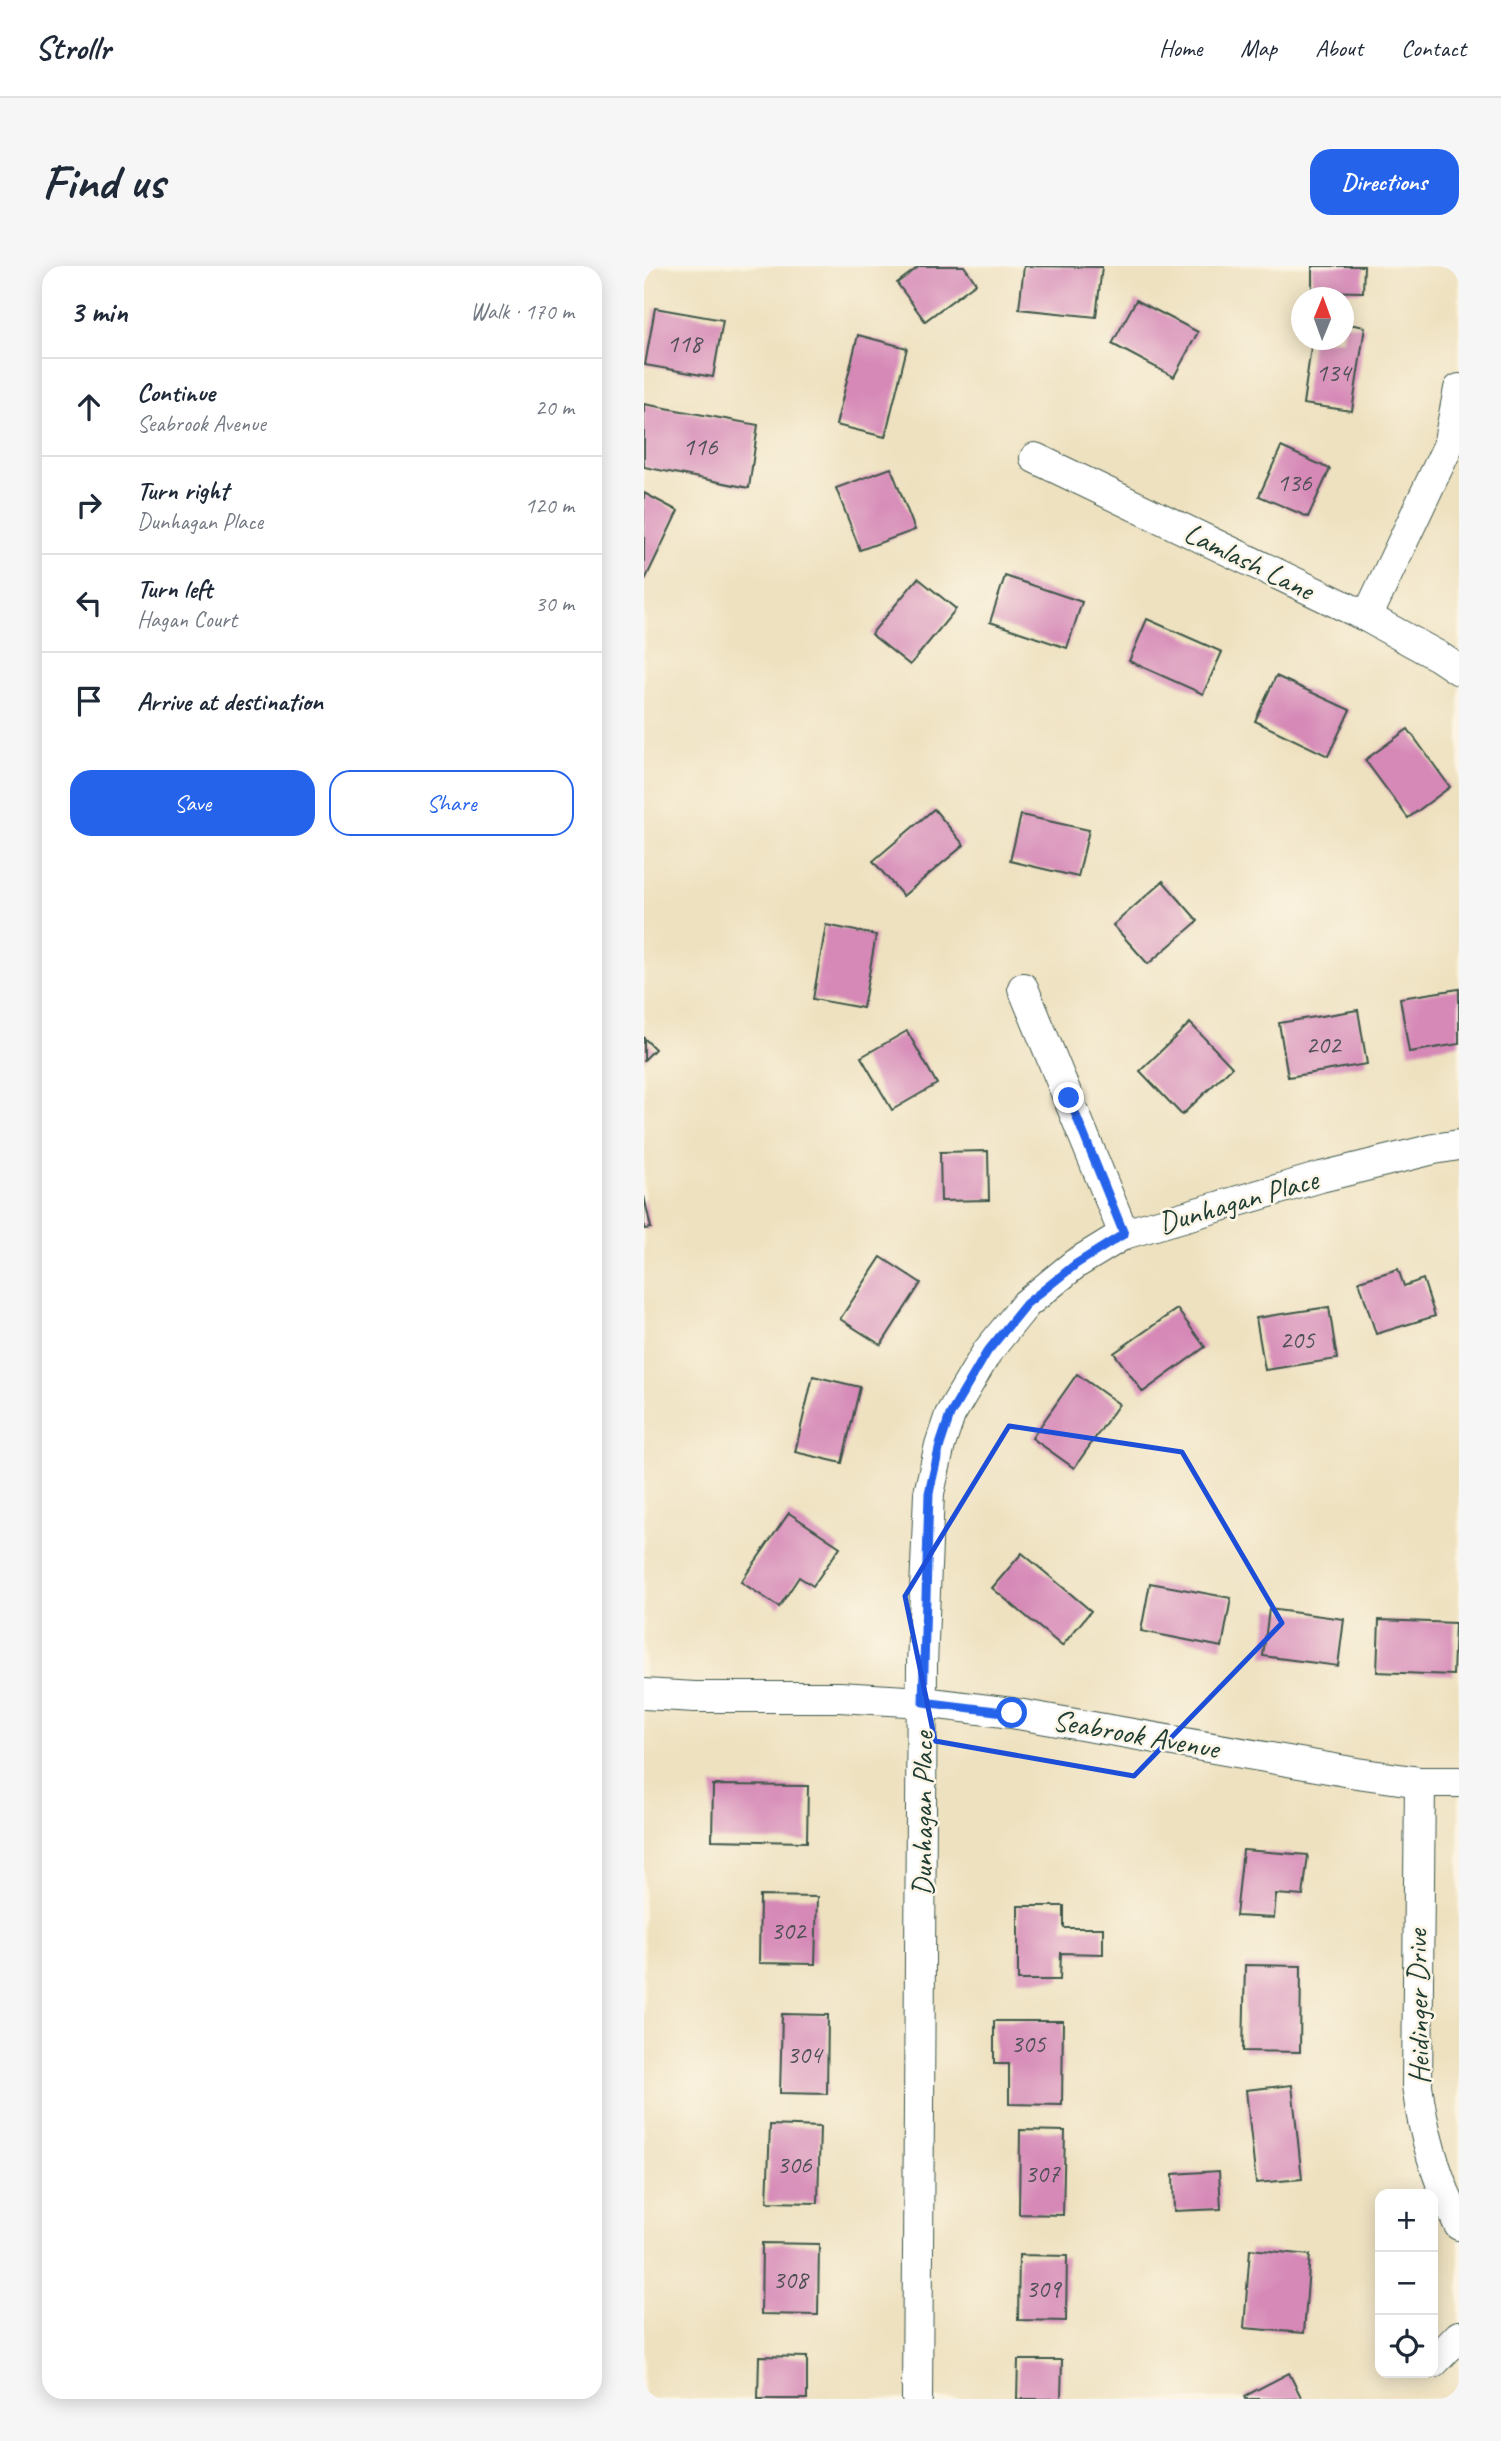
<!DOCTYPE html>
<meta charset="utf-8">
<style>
:root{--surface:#fff;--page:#f6f6f7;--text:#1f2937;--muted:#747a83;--line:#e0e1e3;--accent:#2563eb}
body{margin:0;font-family:Caveat,sans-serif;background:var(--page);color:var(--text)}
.controls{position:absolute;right:21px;bottom:21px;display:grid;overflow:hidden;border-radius:14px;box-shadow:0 4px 18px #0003}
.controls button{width:63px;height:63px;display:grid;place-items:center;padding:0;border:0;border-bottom:2px solid var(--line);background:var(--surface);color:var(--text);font:35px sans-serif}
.compass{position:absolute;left:647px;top:21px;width:63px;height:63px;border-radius:50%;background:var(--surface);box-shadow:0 4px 18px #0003;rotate:1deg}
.stop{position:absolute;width:21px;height:21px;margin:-16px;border:5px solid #2563eb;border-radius:50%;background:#fff}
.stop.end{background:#2563eb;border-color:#fff;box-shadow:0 2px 7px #0008}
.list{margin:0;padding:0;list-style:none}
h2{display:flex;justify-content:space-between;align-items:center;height:91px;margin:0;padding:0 28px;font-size:30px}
h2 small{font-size:23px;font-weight:400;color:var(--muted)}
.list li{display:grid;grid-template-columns:46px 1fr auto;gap:21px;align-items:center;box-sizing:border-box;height:98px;padding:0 28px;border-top:2px solid var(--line)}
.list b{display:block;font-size:26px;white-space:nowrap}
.list p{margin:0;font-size:23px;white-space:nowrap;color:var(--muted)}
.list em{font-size:23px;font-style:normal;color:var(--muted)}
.actions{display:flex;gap:14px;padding:21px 28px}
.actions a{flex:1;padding:16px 0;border:2px solid var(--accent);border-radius:21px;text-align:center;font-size:24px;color:var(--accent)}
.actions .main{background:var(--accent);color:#fff}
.icon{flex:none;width:38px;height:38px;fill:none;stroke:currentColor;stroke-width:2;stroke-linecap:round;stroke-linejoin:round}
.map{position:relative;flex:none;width:815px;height:2133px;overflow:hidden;border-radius:21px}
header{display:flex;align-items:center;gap:42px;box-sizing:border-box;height:98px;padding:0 35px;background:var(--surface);border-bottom:2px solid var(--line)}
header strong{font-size:33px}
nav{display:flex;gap:38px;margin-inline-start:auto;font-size:24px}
.intro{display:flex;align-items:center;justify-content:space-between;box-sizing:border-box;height:168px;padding:0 42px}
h1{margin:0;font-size:49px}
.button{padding:18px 32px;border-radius:21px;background:var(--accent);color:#fff;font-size:24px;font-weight:700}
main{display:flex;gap:42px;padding:0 42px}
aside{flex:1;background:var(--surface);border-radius:21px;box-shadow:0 4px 18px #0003}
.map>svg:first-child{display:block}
.building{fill:#d689b7}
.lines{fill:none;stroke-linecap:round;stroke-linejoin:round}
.minor-casing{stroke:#3e5649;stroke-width:32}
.minor{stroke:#fff;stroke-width:30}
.route{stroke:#2563eb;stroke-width:9}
.marked{fill:none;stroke:#1d4ed8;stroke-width:5;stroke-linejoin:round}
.labels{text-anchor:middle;stroke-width:5;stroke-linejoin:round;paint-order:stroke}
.number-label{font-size:26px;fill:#4d5055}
.street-label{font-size:30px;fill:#1f3d34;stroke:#fcf5e5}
</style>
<header>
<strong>Strollr</strong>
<nav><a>Home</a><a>Map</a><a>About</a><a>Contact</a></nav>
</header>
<div class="intro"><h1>Find us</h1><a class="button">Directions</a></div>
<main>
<aside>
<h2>3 min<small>Walk · 170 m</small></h2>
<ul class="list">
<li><svg class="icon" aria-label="ahead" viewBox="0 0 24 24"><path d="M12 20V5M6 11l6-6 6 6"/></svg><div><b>Continue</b><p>Seabrook Avenue</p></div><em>20 m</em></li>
<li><svg class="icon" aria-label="right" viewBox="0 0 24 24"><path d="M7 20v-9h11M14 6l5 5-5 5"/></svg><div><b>Turn right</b><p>Dunhagan Place</p></div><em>120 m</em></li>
<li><svg class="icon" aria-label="left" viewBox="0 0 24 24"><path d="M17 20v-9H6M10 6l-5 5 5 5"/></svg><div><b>Turn left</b><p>Hagan Court</p></div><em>30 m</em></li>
<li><svg class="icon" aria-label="arrive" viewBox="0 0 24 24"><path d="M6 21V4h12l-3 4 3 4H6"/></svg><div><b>Arrive at destination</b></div></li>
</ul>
<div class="actions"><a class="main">Save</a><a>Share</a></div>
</aside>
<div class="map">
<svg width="815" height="2133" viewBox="0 0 815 2133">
<rect width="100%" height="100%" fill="#fcf5e5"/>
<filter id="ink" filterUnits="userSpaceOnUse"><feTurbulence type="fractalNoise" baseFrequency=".0143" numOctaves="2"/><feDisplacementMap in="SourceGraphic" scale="14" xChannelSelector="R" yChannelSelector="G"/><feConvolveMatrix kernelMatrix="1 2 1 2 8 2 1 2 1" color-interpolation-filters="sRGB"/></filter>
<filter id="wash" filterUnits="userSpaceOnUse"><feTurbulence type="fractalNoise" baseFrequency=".00686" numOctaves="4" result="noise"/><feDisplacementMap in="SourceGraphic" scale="28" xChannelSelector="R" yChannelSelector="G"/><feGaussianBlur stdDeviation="1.57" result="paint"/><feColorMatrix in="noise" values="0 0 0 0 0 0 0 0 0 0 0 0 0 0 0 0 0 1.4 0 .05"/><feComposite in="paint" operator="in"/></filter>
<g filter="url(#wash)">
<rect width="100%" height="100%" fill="#eee1c0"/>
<g id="blocks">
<!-- building -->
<g class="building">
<path d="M276,0H320L332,17L281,55L253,17Z"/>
<path d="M380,0L458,1L452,51L375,43Z"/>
<path d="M668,0H720L719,26L668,25Z"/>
<path d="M492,34L554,66L530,111L468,78Z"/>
<path d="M11,42L79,54L69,111L1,99Z"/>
<path d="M699,57L721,61L708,145L659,138L668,74H699Z"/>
<path d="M214,69L263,82L241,171L192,159Z"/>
<path d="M0,138L114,159L105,222L0,201Z"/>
<path d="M637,181L686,203L664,251L615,230Z"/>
<path d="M247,202L271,264L216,284L192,222Z"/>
<path d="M0,227L34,245L0,316Z"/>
<path d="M361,310L438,336L423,382L346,356Z"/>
<path d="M274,312L312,343L266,399L227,368Z"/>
<path d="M503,353L578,386L559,428L485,395Z"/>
<path d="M632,410L706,444L684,490L611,455Z"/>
<path d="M764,463L806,521L764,552L721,494Z"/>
<path d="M290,543L320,579L259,630L229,595Z"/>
<path d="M377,549L445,564L434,611L366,595Z"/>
<path d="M519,615L554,655L504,698L469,659Z"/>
<path d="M182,659L232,669L219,742L169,733Z"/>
<path d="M815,723V778L765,786L756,732Z"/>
<path d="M714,744L723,798L644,811L635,757Z"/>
<path d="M546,757L588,801L538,849L496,805Z"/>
<path d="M263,765L293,818L248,844L217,791Z"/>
<path d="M0,772L11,783L0,794Z"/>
<path d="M344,885L345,934L297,935L296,886Z"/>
<path d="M0,930L7,962L0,963Z"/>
<path d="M237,991L277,1017L237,1079L196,1053Z"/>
<path d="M754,1003L760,1020L779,1013L791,1050L732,1068L715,1015Z"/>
<path d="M685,1041L693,1093L621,1104L612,1052Z"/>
<path d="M533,1043L561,1081L499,1126L470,1087Z"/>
<path d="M433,1108L475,1138L430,1202L388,1172Z"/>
<path d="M169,1110L216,1121L198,1197L151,1186Z"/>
<path d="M145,1247L196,1281L169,1320L155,1311L135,1341L97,1316Z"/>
<path d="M378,1287L447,1345L418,1380L348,1322Z"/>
<path d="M506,1317L587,1332L578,1381L497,1365Z"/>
<path d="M625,1343L700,1353L694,1400L619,1390Z"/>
<path d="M735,1354L811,1357L809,1409L733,1406Z"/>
<path d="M69,1519L164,1520L163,1576L68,1574Z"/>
<path d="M599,1584L664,1589L659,1630L632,1628L630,1652L592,1650Z"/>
<path d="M116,1630L173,1631L171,1698L115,1697Z"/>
<path d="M374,1640H420V1662H459V1688L417,1687L416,1714H374Z"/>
<path d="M601,1699L657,1700L656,1786L599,1785Z"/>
<path d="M138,1748L184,1749L183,1828L136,1827Z"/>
<path d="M350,1755H419L418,1839L365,1838V1798H350Z"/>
<path d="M648,1819L658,1913L612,1917L602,1824Z"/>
<path d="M126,1859L176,1861L174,1937L123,1936Z"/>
<path d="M376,1864L421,1865L419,1949L375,1948Z"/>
<path d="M575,1905L577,1943L530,1945L529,1908Z"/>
<path d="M118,1977L175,1978L174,2049L117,2048Z"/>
<path d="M606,1983L666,1989L660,2067L600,2062Z"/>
<path d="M375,1989L423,1990L422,2055L374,2054Z"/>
<path d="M115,2090L163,2091V2133H114Z"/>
<path d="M374,2094H418L417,2133H373Z"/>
<path d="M645,2107L658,2133H602L601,2130Z"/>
</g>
</g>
</g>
<g filter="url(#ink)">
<use href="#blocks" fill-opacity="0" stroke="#3e5649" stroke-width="2"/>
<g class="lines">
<!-- minor casing -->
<g class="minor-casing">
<g id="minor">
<path d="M391,192L723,351L794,390L815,404"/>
<path d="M723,351L804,180L815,123"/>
<path d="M379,722L480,968"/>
<path d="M0,1428L51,1431H195L279,1436L368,1447L713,1507L776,1516H815"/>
<path d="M776,1516L773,1819C779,1869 793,1914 815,1959"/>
<path d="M789,2097L815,2070"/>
<path d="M273,2133L278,1399L285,1227L296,1179L306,1149L343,1086L382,1038L431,998L480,968L677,911L790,883L815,879"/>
</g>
</g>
<!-- minor -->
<use href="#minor" class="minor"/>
</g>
</g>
<g class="lines" filter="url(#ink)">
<!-- route -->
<path class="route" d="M368,1447L279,1436L285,1227L296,1179L306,1149L343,1086L382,1038L432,998L480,968L425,832"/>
</g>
<!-- marked area -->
<path class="marked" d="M365,1160L538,1186L638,1357L490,1510L291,1475L261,1330Z"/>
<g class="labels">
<!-- number labels -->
<g class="number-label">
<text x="40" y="86">118</text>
<text x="689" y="115">134</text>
<text x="56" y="189">116</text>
<text x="650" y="225">136</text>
<text x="679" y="787">202</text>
<text x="653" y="1082">205</text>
<text x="144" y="1673">302</text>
<text x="384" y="1786">305</text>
<text x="160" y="1797">304</text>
<text x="150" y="1907">306</text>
<text x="398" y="1916">307</text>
<text x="146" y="2022">308</text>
<text x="399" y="2031">309</text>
</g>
<!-- street labels -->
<g class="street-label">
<text transform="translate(605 295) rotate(26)" y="10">Lamlash Lane</text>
<text transform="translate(594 935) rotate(-16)" y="10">Dunhagan Place</text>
<text transform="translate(492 1468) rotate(10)" y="10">Seabrook Avenue</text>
<text transform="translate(278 1548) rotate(-90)" y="10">Dunhagan Place</text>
<text transform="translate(774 1741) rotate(-91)" y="10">Heidinger Drive</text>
</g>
</g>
</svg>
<div class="controls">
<button>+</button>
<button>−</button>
<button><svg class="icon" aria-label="locate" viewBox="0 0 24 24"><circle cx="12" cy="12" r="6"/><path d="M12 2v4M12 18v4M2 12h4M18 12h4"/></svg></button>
</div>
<svg class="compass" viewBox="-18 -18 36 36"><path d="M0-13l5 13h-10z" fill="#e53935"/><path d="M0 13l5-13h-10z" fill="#747a83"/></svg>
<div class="stop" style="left:368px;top:1447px"></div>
<div class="stop end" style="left:425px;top:832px"></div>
</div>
</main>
